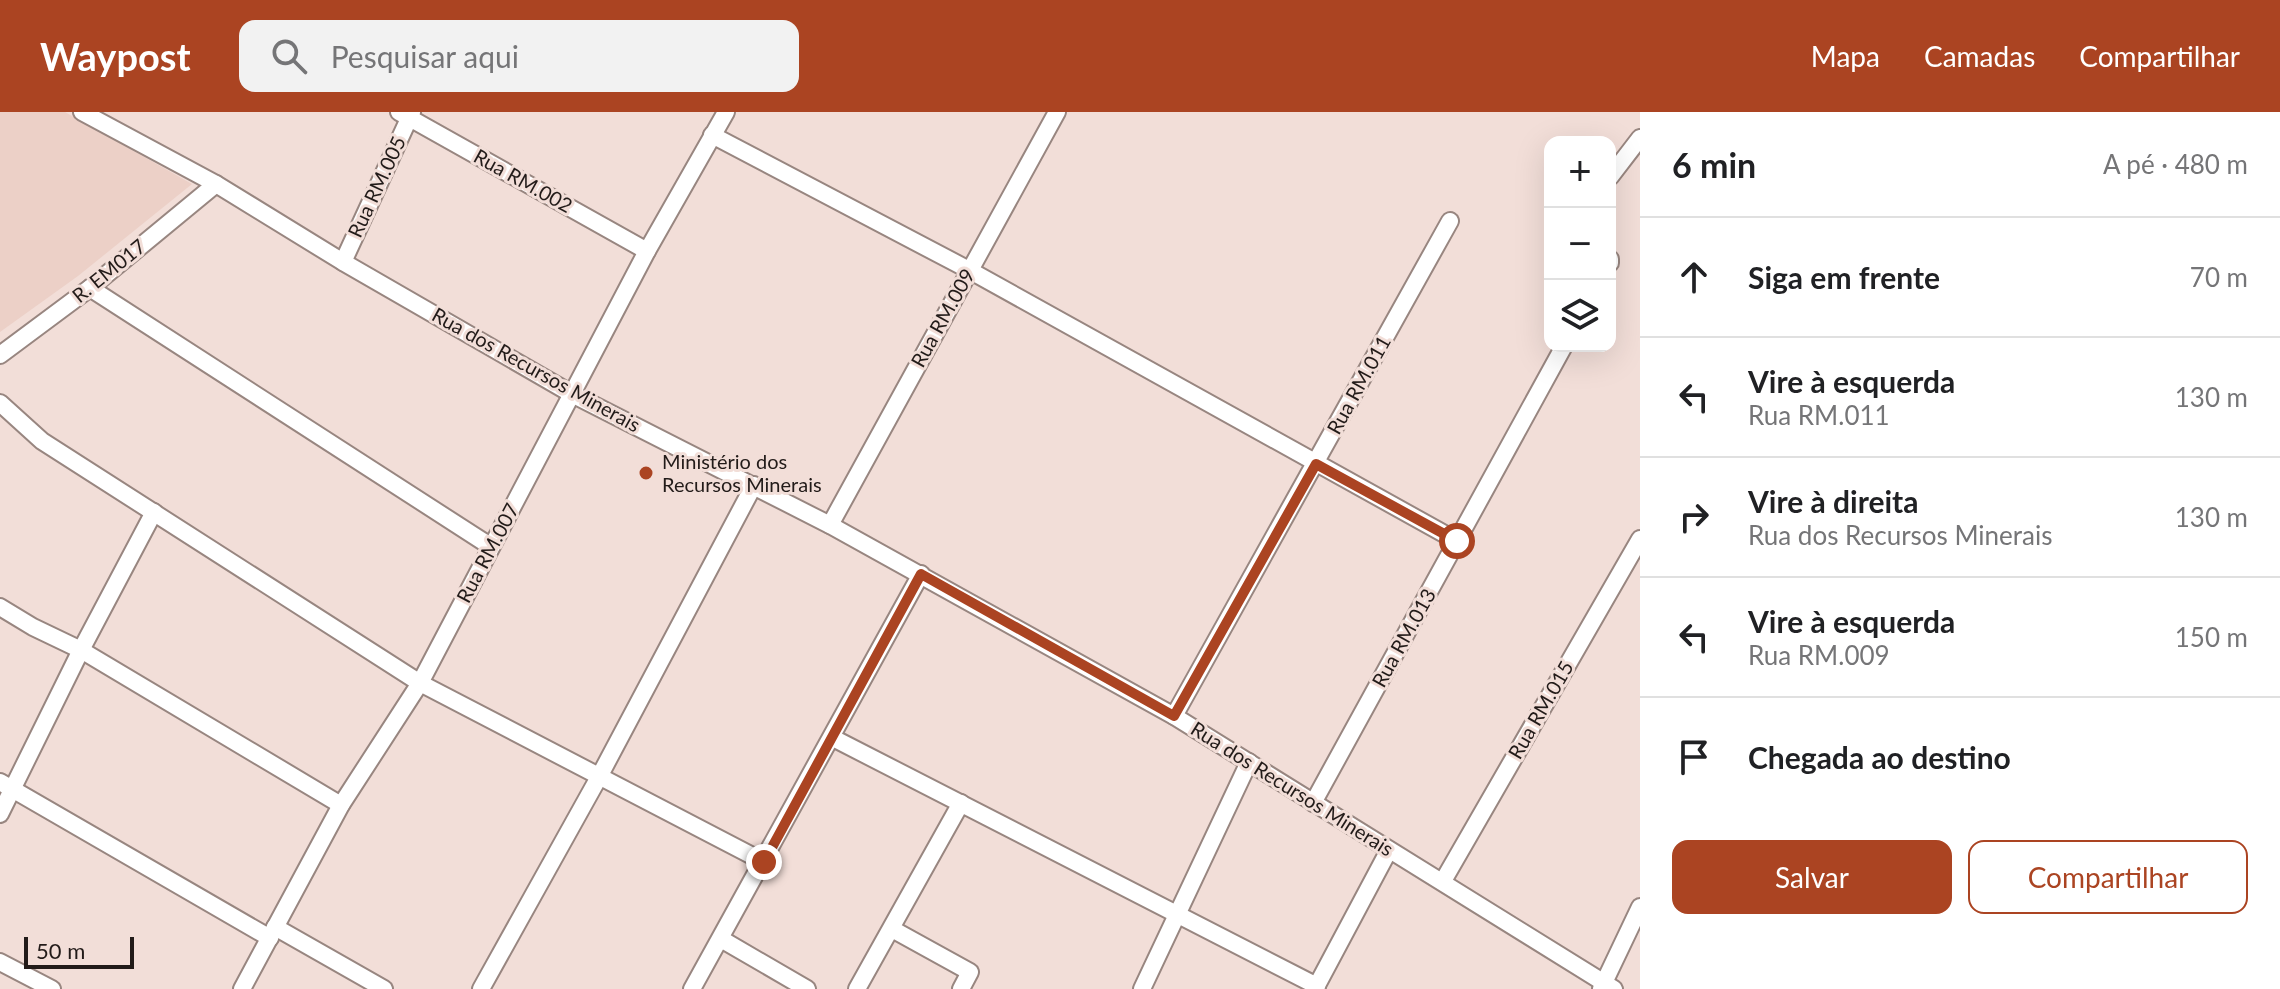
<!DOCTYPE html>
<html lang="pt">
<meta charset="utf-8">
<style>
:root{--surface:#fff;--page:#f2f2f2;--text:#202124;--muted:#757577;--line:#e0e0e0;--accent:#ab4422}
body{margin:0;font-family:Lato,sans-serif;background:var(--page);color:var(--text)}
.controls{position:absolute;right:24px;top:24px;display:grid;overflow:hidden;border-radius:16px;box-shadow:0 8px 32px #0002}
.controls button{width:72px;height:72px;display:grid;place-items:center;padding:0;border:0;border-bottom:2px solid var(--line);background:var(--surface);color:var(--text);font:40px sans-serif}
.scale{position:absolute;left:24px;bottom:20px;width:110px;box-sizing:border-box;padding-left:8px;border:4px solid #221b19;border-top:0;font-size:22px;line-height:28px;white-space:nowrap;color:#221b19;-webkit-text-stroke:6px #f2ded8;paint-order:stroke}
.stop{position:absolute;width:24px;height:24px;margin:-18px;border:6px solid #ab4422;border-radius:50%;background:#fff}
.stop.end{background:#ab4422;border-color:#fff;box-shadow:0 2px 8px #0008}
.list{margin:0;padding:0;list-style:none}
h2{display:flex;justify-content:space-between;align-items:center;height:104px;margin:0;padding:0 32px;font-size:34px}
h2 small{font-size:26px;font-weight:400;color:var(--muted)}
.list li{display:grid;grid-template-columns:52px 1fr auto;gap:24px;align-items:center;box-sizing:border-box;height:120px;padding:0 32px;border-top:2px solid var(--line)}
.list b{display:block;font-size:30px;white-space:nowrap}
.list p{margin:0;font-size:26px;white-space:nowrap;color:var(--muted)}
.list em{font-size:26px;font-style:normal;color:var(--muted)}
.actions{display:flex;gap:16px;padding:24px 32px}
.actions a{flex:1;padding:18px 0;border:2px solid var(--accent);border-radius:16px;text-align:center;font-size:28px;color:var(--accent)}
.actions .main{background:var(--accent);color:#fff}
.icon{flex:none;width:44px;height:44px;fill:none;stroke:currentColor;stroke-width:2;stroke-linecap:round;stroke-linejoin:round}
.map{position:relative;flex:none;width:1640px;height:877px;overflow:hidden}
header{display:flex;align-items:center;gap:48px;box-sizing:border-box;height:112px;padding:0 40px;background:var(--accent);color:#fff}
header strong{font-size:38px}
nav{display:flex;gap:44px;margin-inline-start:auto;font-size:28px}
.search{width:560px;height:72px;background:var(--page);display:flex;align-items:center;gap:20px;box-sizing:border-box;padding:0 28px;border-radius:16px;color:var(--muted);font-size:30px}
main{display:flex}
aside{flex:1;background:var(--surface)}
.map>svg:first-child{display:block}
.built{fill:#ecd0c7}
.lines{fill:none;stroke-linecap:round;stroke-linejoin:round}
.street-casing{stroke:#988680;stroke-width:20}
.street{stroke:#fff;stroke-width:16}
.route{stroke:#ab4422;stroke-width:10}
.poi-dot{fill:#ab4422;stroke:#f2ded8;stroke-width:3}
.labels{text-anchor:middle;stroke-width:6;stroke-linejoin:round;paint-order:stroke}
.street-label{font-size:20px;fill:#221b19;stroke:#f2ded8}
.poi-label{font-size:20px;fill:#221b19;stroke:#f2ded8;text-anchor:start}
</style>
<header>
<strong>Waypost</strong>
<div class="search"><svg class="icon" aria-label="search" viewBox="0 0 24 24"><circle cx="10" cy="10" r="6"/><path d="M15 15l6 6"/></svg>Pesquisar aqui</div>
<nav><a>Mapa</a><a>Camadas</a><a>Compartilhar</a></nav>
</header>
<main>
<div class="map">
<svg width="1640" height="877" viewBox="0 0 1640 877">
<rect width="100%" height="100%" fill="#f2ded8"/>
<!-- built -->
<path class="built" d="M0,0H65L192,72L78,164L0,220Z"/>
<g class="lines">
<!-- street casing -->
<g class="street-casing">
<g id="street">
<path d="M82,0L216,72L343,150L572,282L830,413L1174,604L1614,877"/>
<path d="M399,0L647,139"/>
<path d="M712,23L969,158L1457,429"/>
<path d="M1610,65L1640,26"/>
<path d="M1610,147V151"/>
<path d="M343,150L412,0"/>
<path d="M90,176L490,434"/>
<path d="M0,243L90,176L216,72"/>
<path d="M0,291L42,329L420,571L764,750"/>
<path d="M830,413L1057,0"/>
<path d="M0,495L33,515L81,538L341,693"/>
<path d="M1174,604L1450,109"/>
<path d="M833,626L1317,874"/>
<path d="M0,670L270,826"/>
<path d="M1313,691L1564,234"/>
<path d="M0,702L81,538L154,400"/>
<path d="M1443,769L1640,427"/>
<path d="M275,815L384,877"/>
<path d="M892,817L970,860L961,877"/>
<path d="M721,827L807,877"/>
<path d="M0,850L52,877"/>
<path d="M242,877L341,693L420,571L647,139L726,0"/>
<path d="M481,877L599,665L754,373"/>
<path d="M692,877L921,462"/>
<path d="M857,877L961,691"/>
<path d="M1142,877L1249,650"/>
<path d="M1315,877L1389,738"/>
<path d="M1601,877L1640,795"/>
</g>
</g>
<!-- street -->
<use href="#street" class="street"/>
</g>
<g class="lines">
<!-- route -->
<path class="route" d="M764,750L921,462L1174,604L1316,352L1457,429"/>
</g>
<!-- markers -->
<circle class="poi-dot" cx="646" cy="361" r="8"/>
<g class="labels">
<!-- street labels -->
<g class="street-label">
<text transform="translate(523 69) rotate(29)" y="7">Rua RM.002</text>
<text transform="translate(377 75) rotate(-65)" y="7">Rua RM.005</text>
<text transform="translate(109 159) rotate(-39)" y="7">R. EM017</text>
<text transform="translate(943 206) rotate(-61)" y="7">Rua RM.009</text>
<text transform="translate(536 258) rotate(29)" y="7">Rua dos Recursos Minerais</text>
<text transform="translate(1359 273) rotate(-61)" y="7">Rua RM.011</text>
<text transform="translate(488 441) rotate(-62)" y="7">Rua RM.007</text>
<text transform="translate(1404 526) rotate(-61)" y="7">Rua RM.013</text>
<text transform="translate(1541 598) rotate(-60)" y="7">Rua RM.015</text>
<text transform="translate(1292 677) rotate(32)" y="7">Rua dos Recursos Minerais</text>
</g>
<!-- poi labels -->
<g class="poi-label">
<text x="662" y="357">Ministério dos<tspan x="662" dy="23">Recursos Minerais</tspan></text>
</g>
</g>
</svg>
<div class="controls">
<button>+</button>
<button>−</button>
<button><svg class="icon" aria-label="layers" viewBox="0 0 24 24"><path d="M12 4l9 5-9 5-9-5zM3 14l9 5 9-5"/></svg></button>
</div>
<div class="scale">50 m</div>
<div class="stop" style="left:1457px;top:429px"></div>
<div class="stop end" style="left:764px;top:750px"></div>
</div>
<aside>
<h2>6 min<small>A pé · 480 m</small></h2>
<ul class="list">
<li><svg class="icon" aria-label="ahead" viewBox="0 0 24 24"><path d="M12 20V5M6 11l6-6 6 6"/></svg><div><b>Siga em frente</b></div><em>70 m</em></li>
<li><svg class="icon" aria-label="left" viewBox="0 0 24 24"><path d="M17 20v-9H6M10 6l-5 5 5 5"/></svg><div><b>Vire à esquerda</b><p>Rua RM.011</p></div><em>130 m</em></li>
<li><svg class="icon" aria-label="right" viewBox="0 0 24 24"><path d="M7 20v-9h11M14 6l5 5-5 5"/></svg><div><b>Vire à direita</b><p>Rua dos Recursos Minerais</p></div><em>130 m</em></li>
<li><svg class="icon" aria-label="left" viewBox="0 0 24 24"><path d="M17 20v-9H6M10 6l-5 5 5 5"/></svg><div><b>Vire à esquerda</b><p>Rua RM.009</p></div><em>150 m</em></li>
<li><svg class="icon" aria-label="arrive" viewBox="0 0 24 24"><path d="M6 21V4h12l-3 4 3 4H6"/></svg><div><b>Chegada ao destino</b></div></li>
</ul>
<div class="actions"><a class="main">Salvar</a><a>Compartilhar</a></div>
</aside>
</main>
